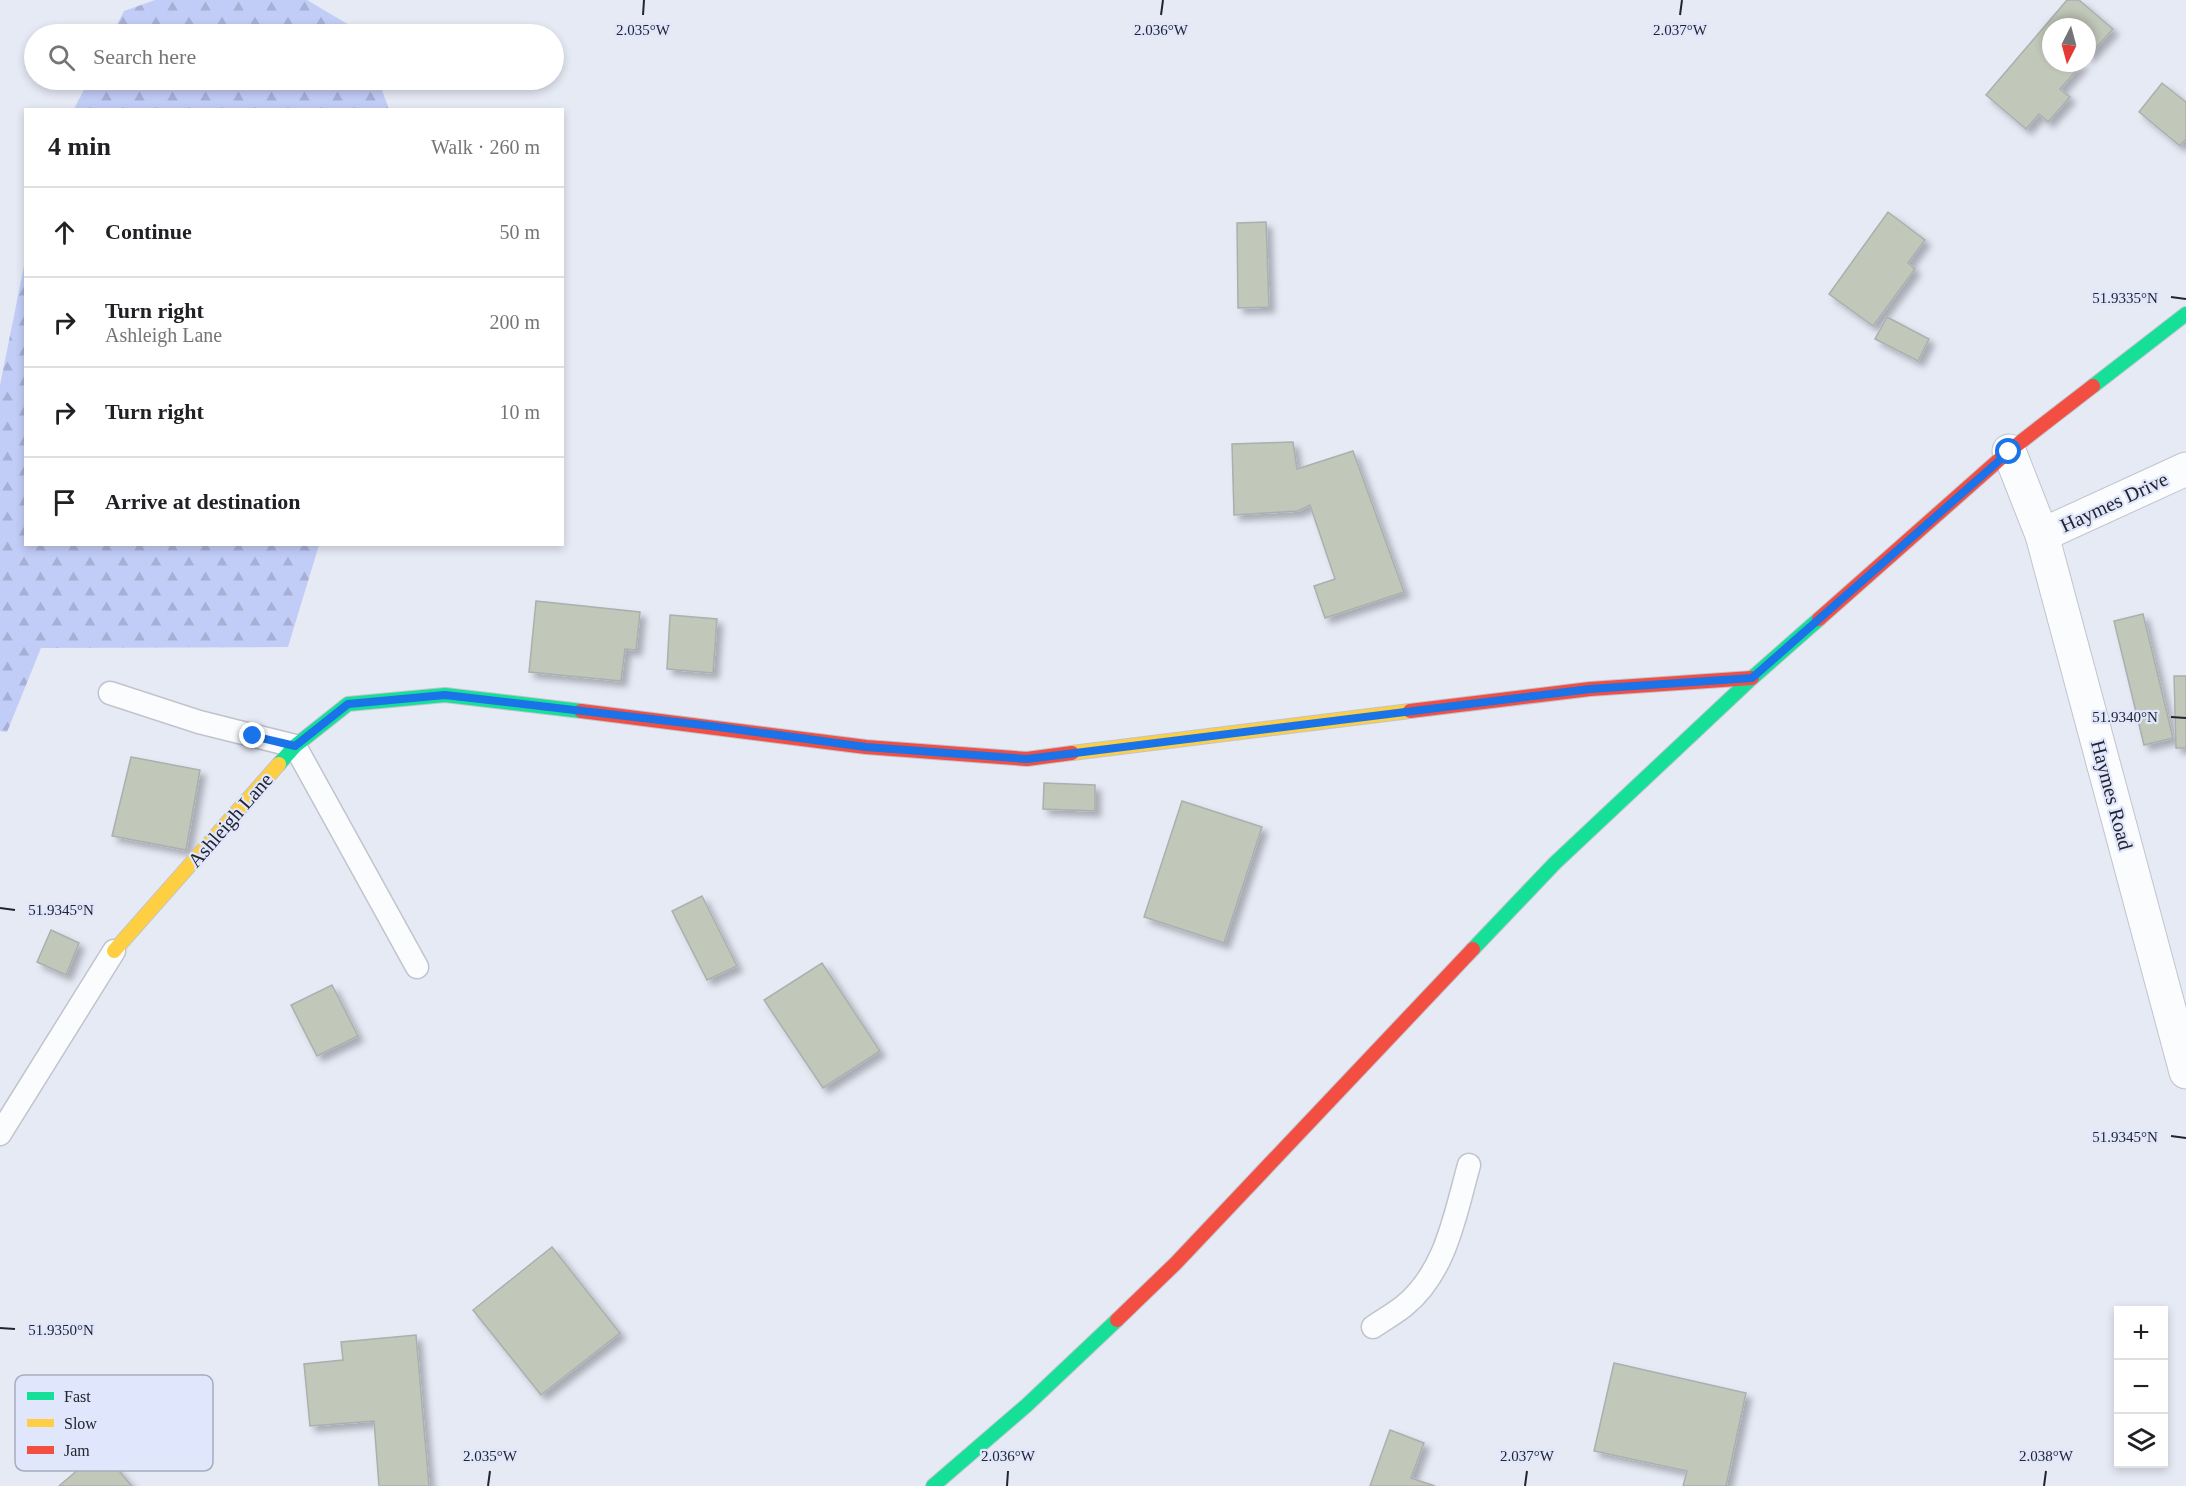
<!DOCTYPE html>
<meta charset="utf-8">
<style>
:root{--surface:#fff;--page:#f6f6f6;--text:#202124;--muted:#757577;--line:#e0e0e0}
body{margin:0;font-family:"Times New Roman",serif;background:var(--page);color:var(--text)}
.controls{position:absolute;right:18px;bottom:18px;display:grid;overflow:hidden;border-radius:0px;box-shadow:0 3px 9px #0003}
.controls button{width:54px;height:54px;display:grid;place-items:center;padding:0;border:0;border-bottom:2px solid var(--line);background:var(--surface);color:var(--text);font:30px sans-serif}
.compass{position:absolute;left:2042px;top:18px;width:54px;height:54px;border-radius:50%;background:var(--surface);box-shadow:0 3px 9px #0003;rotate:186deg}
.stop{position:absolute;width:18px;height:18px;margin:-14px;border:4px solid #1a73e8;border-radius:50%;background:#fff}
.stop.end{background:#1a73e8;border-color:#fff;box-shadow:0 2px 6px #0008}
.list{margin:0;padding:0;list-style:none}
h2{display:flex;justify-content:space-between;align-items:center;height:78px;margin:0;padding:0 24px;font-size:26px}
h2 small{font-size:20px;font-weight:400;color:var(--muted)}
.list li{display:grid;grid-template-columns:39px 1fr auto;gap:18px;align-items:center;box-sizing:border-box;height:90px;padding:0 24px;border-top:2px solid var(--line)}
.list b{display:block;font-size:22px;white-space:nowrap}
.list p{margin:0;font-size:20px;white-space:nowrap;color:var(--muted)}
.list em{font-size:20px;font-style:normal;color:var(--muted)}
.icon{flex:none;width:33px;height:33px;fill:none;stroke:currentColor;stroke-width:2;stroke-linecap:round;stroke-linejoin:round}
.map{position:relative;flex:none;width:2186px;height:1486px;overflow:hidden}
.search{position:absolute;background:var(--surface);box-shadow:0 3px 9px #0003;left:24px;top:24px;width:540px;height:66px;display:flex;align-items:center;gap:15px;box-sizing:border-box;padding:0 21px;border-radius:33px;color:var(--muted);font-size:22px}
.panel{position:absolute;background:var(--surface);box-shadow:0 3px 9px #0003;left:24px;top:108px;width:540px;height:438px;border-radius:0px}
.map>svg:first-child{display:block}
.forest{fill:url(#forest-firs)}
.building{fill:#c1c7b9;stroke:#acafaf;stroke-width:1.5;filter:url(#shadow)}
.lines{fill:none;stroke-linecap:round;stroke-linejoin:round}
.lane-casing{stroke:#c0c4cd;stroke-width:25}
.street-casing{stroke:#c0c4cd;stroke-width:35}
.fast-casing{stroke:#c0c4cd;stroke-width:16}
.slow-casing{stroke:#c0c4cd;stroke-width:16}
.jam-casing{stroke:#c0c4cd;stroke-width:16}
.lane{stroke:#fbfcfe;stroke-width:22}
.street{stroke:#fbfcfe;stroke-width:33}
.fast{stroke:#16e098;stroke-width:14}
.slow{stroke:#ffcf43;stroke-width:14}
.jam{stroke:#f24e42;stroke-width:14}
.route{stroke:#1a73e8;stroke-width:8}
.ticks{fill:none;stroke:#22252e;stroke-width:2}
.labels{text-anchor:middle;stroke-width:4.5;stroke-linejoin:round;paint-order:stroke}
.street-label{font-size:20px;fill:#22252e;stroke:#e0e6fb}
.key{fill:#e0e6fb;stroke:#a7acbe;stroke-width:1.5}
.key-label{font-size:16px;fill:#22252e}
.ticks-label{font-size:15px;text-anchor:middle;fill:#22252e;stroke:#e0e6fb;stroke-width:4.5;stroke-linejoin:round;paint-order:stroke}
</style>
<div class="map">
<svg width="2186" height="1486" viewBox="0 0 2186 1486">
<defs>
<pattern id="forest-firs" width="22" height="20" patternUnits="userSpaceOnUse" patternTransform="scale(1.5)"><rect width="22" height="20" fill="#c2cdf7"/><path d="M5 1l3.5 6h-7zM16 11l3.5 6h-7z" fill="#a6b0d4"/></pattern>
<filter id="shadow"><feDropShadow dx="5.5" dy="5.5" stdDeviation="3" flood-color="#0004"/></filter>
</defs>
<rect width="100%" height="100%" fill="#e6eaf5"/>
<!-- forest -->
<g class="forest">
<path d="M155,0H307L361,32L362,34H112L124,11Z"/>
<path d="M89,80H378L389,109H74Z"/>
<path d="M25,261L26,544L319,545L288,647L41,648L7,732L0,731V385Z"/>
</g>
<!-- building -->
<g class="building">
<path d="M2067,0H2079L2113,29L2087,58V27H2051V63H2083L2060,89L2070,97L2048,122L2039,114L2026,129L1986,95Z"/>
<path d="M2162,83L2186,102V139L2180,146L2139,112Z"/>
<path d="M1888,212L1925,240L1908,263L1915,269L1873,326L1829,294Z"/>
<path d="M1266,222L1269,307L1238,308L1237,223Z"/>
<path d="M1887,317L1929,339L1918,361L1875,339Z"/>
<path d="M1293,442L1297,469L1353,451L1404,592L1325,618L1314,586L1335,579L1310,505L1298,511L1234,515L1232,444Z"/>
<path d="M536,601L640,612L636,650L625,649L621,681L529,672Z"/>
<path d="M2143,614L2173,738L2144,745L2114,621Z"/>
<path d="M670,615L717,619L713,673L667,669Z"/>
<path d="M2174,676H2186V748H2176Z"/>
<path d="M131,757L200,770L186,850L112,836Z"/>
<path d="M1044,783L1095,785V811L1043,809Z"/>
<path d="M1182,801L1262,827L1224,943L1144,917Z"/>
<path d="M702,896L737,966L707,980L672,911Z"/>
<path d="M51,930L79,943L66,975L37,962Z"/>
<path d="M822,963L880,1051L823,1088L764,1000Z"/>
<path d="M332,985L358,1036L317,1056L291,1005Z"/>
<path d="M552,1247L620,1333L541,1395L473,1310Z"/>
<path d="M416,1335L429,1486H379L374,1421L310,1426L304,1364L343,1360L341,1342Z"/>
<path d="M1614,1363L1746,1393L1726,1486H1683L1687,1471L1594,1451Z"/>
<path d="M1390,1430L1424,1443L1411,1478L1435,1486H1370Z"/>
<path d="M101,1450L132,1486H59Z"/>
</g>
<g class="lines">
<!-- lane casing -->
<g class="lane-casing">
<g id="lane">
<path d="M110,693L199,722L295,746L417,967"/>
<path d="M0,1134L114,951"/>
<path d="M1373,1327C1383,1320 1394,1314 1404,1306C1446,1272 1455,1215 1469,1165"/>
</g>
</g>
<!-- street casing -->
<g class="street-casing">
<g id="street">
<path d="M2009,451L2042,535L2186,1072"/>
<path d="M2042,535L2186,469"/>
</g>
</g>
<!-- fast casing -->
<g class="fast-casing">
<g id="fast">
<path d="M2093,386L2186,314"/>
<path d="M279,764L295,746L348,704L445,695L581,711"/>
<path d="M1473,949L1555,863L1752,678L1819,619"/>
<path d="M933,1486L1027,1405L1117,1320"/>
</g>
</g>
<!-- slow casing -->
<g class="slow-casing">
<g id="slow">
<path d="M1072,753L1410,711"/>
<path d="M114,951L279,764"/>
</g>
</g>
<!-- jam casing -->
<g class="jam-casing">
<g id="jam">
<path d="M1819,619L2009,451L2093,386"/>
<path d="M581,711L866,747L1027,759L1072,753"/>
<path d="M1410,711L1590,689L1752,678"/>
<path d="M1117,1320L1176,1263L1473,949"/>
</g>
</g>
<!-- lane -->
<use href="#lane" class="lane"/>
<!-- street -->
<use href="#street" class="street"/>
<!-- fast -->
<use href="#fast" class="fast"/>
<!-- slow -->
<use href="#slow" class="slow"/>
<!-- jam -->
<use href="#jam" class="jam"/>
</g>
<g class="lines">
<!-- route -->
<path class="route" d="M253,736L295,746L348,704L445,695L711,726L866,747L1027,759L1590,689L1752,678L2009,452"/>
</g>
<!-- ticks -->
<path class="ticks" d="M643,15L644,0M1161,15L1163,0M1680,15L1682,0M2171,297L2186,299M2171,717L2186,718M0,908L15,910M2171,1136L2186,1138M0,1328L15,1329M488,1486L490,1471M1007,1486L1008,1471M1525,1486L1527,1471M2044,1486L2046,1471"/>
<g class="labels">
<!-- street labels -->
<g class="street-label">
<text transform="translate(2114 502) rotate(-25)" y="7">Haymes Drive</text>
<text transform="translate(2112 795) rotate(75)" y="7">Haymes Road</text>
<text transform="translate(230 820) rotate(-49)" y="7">Ashleigh Lane</text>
</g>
</g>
<!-- legend -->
<rect x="15" y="1375" width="198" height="96" rx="9" class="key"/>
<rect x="27" y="1392" width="27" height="8" fill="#16e098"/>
<rect x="27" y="1419" width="27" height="8" fill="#ffcf43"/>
<rect x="27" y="1446" width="27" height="8" fill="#f24e42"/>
<g class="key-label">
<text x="64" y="1402">Fast</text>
<text x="64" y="1429">Slow</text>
<text x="64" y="1456">Jam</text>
</g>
<g class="ticks-label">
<text x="643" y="35">2.035°W</text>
<text x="1161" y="35">2.036°W</text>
<text x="1680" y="35">2.037°W</text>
<text x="2125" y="303">51.9335°N</text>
<text x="2125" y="722">51.9340°N</text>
<text x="61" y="915">51.9345°N</text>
<text x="2125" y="1142">51.9345°N</text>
<text x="61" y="1335">51.9350°N</text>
<text x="490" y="1461">2.035°W</text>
<text x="1008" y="1461">2.036°W</text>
<text x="1527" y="1461">2.037°W</text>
<text x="2046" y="1461">2.038°W</text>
</g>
</svg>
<div class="controls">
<button>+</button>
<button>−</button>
<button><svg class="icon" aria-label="layers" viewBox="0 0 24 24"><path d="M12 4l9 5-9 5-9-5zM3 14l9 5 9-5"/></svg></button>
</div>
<svg class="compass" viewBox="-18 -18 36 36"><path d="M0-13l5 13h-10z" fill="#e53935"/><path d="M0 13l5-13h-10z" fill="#757577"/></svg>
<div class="stop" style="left:2009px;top:452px"></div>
<div class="stop end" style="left:253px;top:736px"></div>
<div class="search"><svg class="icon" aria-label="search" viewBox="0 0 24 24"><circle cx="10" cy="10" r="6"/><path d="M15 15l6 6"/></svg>Search here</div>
<section class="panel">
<h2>4 min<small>Walk · 260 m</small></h2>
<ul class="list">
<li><svg class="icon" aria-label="ahead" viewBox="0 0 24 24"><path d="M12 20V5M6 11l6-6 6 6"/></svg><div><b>Continue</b></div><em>50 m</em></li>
<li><svg class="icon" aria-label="right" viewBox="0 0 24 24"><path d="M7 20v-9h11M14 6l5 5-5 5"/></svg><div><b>Turn right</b><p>Ashleigh Lane</p></div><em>200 m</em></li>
<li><svg class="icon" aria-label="right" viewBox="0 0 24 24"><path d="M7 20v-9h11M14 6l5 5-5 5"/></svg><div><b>Turn right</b></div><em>10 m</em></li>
<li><svg class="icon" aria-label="arrive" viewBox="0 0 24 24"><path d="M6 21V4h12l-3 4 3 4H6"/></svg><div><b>Arrive at destination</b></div></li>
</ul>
</section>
</div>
